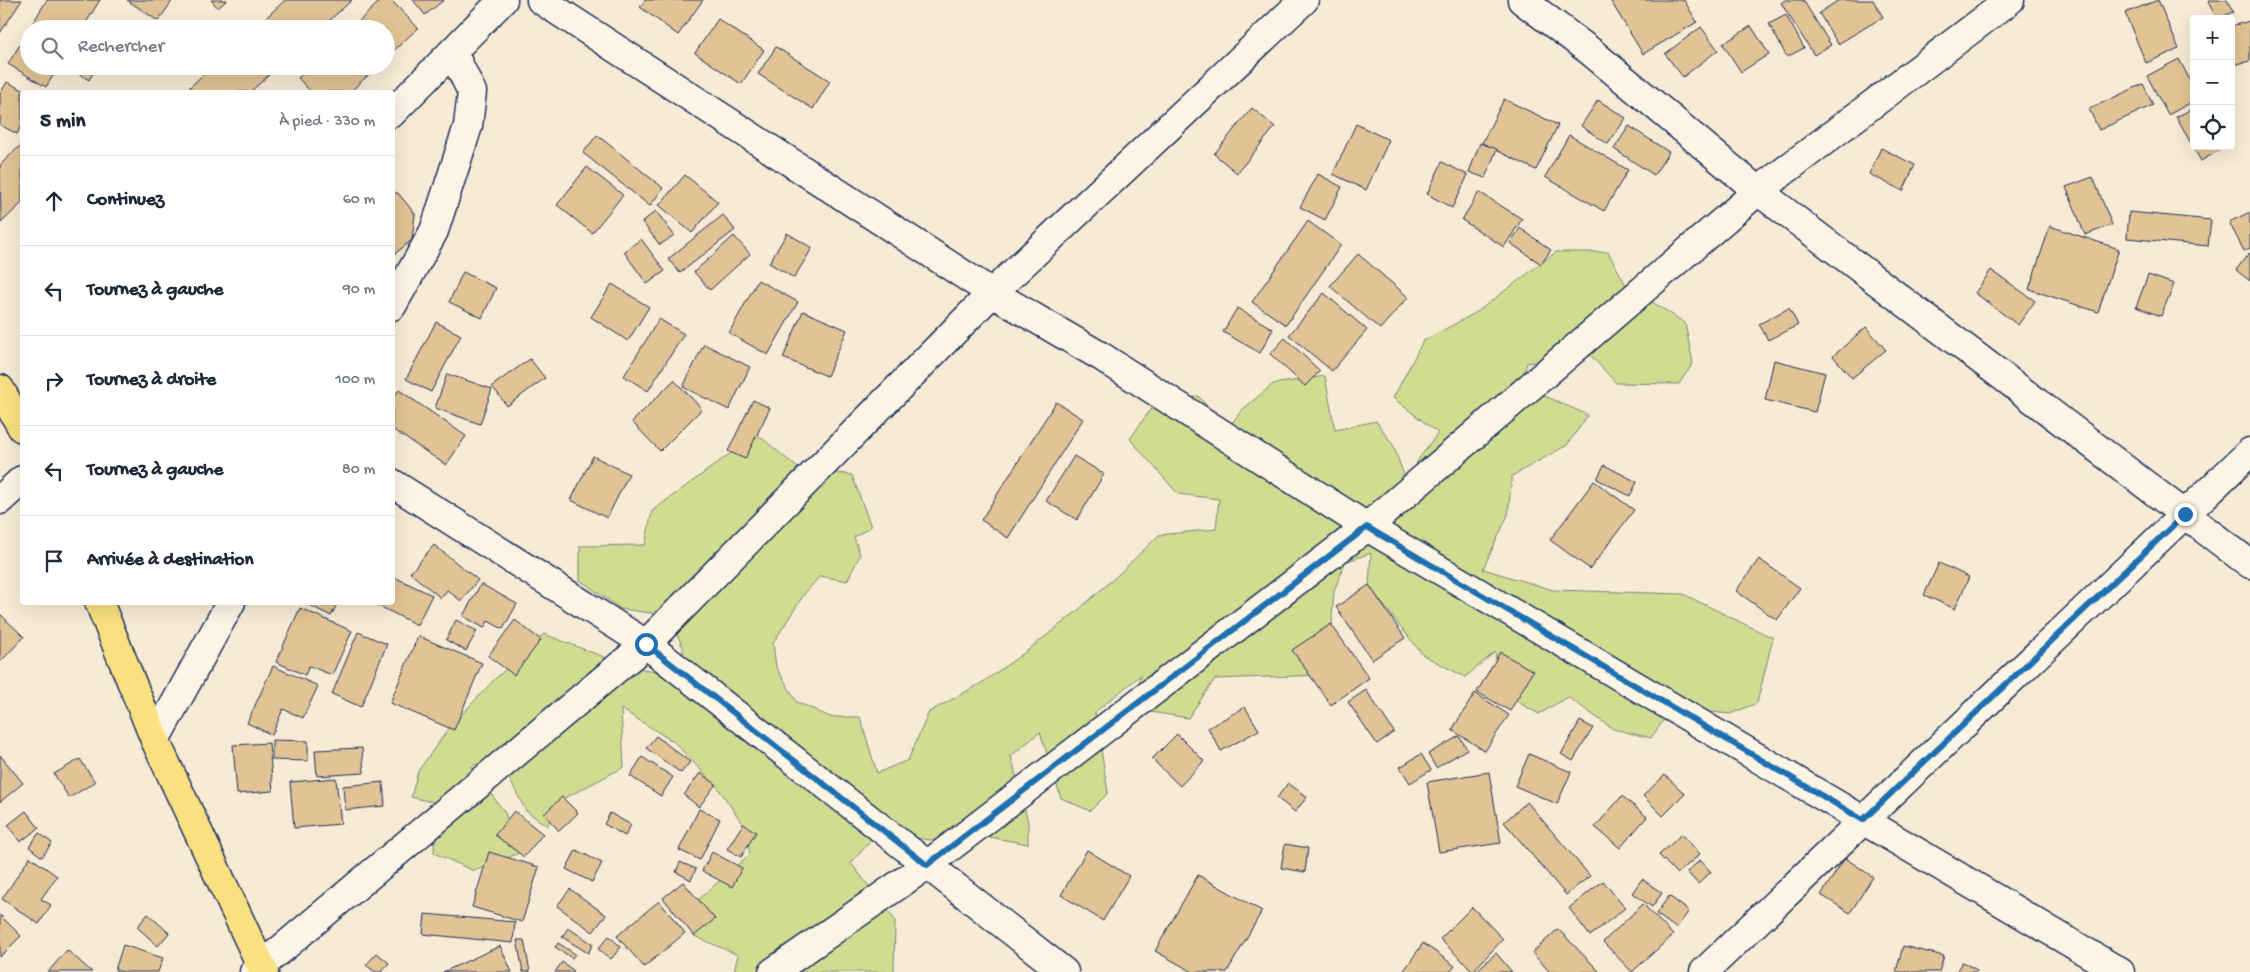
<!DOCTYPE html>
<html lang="fr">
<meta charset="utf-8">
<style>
:root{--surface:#fff;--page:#f6f6f7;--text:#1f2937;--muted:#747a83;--line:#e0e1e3}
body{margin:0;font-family:"Gochi Hand",sans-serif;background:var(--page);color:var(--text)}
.controls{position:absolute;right:15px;top:15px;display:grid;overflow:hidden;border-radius:5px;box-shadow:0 5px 20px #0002}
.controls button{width:45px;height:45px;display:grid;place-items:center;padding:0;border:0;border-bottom:1px solid var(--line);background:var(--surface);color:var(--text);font:25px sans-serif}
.stop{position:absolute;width:15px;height:15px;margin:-11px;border:4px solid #1f6fb2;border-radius:50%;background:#fff}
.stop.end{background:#1f6fb2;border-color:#fff;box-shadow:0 1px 5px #0008}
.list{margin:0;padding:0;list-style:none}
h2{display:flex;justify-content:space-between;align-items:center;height:65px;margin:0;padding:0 20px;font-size:21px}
h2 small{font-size:16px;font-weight:400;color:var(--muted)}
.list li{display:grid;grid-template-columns:32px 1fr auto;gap:15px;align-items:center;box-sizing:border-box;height:90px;padding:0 20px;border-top:1px solid var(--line)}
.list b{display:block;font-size:19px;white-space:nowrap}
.list em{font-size:16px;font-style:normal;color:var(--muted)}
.icon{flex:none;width:28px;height:28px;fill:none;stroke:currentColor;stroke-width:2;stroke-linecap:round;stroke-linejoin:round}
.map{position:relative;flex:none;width:2250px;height:972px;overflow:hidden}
.search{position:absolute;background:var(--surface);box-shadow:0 5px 20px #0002;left:20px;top:20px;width:375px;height:55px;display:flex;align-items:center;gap:12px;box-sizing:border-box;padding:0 18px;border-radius:28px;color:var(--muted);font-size:19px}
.panel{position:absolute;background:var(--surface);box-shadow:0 5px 20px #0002;left:20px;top:90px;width:375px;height:515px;border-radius:5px}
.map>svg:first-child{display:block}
.green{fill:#d0dd91;stroke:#768678}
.building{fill:#e2c395;stroke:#1b2f5e}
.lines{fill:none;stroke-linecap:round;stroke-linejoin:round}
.minor-casing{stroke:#1b2f5e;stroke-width:31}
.highway-casing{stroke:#1b2f5e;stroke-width:31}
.minor{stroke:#fcf5e5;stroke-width:28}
.highway{stroke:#f9e181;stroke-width:28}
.route{stroke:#1f6fb2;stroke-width:6}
</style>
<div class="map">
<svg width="2250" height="972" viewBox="0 0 2250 972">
<rect width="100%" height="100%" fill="#f7ebd5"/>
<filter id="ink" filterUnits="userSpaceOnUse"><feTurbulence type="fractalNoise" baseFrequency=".02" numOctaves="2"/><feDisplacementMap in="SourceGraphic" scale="10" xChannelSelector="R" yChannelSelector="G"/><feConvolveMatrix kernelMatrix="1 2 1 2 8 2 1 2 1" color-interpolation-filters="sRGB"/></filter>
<g filter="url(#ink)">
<!-- green -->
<path class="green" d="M1556,252H1608L1626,285L1685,323L1693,363L1679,384L1616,383L1582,346L1564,358L1527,363L1520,385L1588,415L1567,445L1512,476L1508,515L1483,569L1553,590L1683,594L1773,638L1757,703L1730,714L1672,708L1651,738L1613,729L1568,697L1539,714L1500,692L1495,652L1465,677L1423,655L1369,587L1371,553L1345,562L1334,591L1332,617L1334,650L1322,675L1215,679L1188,718L1132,709L1141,675L1095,712L1108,793L1090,811L1061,798L1040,732L1011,756L1028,822V844L984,836L930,840L878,833L851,863L895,920L894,972H734L738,955L694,936L699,899L750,854L743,824L718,788L674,742L621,709L624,767L559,801L547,826L526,811L498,757L471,766L505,813L519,853L474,871L434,853L436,803L411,797L418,771L450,727L494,680L544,634L630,667L683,675V647L667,615L621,609L580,580V546L645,545L652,511L757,434L798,468L852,475L871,527L854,537L860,555L847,581L820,576L805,593L773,643L776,667L797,702L830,717H860L877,773L908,760L929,712L980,684L1027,651L1076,612L1119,574L1159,535L1216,529L1219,499L1178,494L1130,439L1150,410L1198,396L1228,428L1242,410L1273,384L1325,376L1335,430L1376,421L1393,445L1412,497L1417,461L1438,433L1393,398L1423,341L1477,312Z"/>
<!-- building -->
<g class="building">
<path d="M0,0H22L0,33Z"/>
<path d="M47,0H100L82,29H29Z"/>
<path d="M127,0H173L158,21Z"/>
<path d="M211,0H227L218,8Z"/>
<path d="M285,0H352L320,29H254Z"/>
<path d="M381,0H391L418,28L386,58V29H351Z"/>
<path d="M413,0H444L425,15Z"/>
<path d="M645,0H703L678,35L640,7Z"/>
<path d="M1610,0H1684L1697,22L1643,54Z"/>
<path d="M1785,0H1803L1831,45L1814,55L1781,3Z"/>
<path d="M1839,0H1873L1883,17L1838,44L1819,13Z"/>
<path d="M2158,0L2179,49L2146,63L2125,13Z"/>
<path d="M2212,0H2227L2233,12L2217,19L2208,2Z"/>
<path d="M1786,15L1804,48L1787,57L1769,24Z"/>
<path d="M718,19L764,50L741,84L695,53Z"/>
<path d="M2250,21V61L2233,65L2231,26Z"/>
<path d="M1751,26L1769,54L1741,72L1723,44Z"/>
<path d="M1701,27L1718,50L1683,77L1665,54Z"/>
<path d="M29,30V66H59L46,87L8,64Z"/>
<path d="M776,47L830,81L813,109L758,74Z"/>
<path d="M2179,59L2194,88V101L2168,115L2147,76Z"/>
<path d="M79,66H97L89,80L76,72Z"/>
<path d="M212,66H279L250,92H193L189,88Z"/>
<path d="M311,66H378L350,92H311L298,78Z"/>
<path d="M7,82L27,92H22V124L17,134L0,125V94Z"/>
<path d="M2143,84L2153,105L2099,130L2089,109Z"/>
<path d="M1504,99L1558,125L1536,170L1482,143Z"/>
<path d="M1598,100L1626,118L1608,144L1581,126Z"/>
<path d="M1252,108L1275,127L1237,173L1214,154Z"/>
<path d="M2194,108V146H2226L2201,161L2176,117Z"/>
<path d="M1356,124L1389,140L1366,190L1333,174Z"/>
<path d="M1629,126L1669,152L1654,175L1614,149Z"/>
<path d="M597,135L663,188L650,206L583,153Z"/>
<path d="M1569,135L1628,170L1604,211L1545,177Z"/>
<path d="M1480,143L1497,149L1485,178L1469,172Z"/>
<path d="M22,144V203L1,223L0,165Z"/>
<path d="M1881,148L1915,165L1903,191L1869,174Z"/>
<path d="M1442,162L1468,175L1452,208L1427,194Z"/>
<path d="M587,167L623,195L592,233L557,205Z"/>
<path d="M1318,174L1342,187L1325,220L1300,207Z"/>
<path d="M685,175L718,202L692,233L659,205Z"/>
<path d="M2093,177L2112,225L2085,235L2066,187Z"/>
<path d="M1479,192L1522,219L1504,247L1462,220Z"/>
<path d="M392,193H398L415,214L412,240L392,256Z"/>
<path d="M656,211L674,235L660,245L642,222Z"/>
<path d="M2129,212L2211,220L2208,246L2127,238Z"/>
<path d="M2250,212V248L2244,251L2229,222Z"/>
<path d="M723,215L735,230L680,273L668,259Z"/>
<path d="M1308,221L1341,245L1286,325L1252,302Z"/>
<path d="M2050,226L2119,249L2098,312L2029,289Z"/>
<path d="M1520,228L1551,250L1541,264L1510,243Z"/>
<path d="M787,233L812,248L794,278L769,263Z"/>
<path d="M734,236L750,254L710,290L694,272Z"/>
<path d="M641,239L665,271L647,284L624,252Z"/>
<path d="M2249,253L2250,254V281L2236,270Z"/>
<path d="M1358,254L1408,297L1380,329L1330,286Z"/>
<path d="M1991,270L2035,301L2018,325L1975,293Z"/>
<path d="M463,272L496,288L482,318L449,302Z"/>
<path d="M2148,275L2174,284L2161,316L2136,307Z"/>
<path d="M758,280L798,302L768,355L729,333Z"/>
<path d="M612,284L649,307L628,341L591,317Z"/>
<path d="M1324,293L1367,330L1332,371L1289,335Z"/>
<path d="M1237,308L1273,329L1260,353L1223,332Z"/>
<path d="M1789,308L1798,325L1768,340L1759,324Z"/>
<path d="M803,311L847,330L827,376L783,358Z"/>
<path d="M659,319L684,334L648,391L624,376Z"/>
<path d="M436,322L461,335L431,392L406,379Z"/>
<path d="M1866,327L1886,350L1852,378L1833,356Z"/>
<path d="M1285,338L1320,371L1305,386L1270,354Z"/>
<path d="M704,344L750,367L729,410L683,387Z"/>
<path d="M530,359L545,378L507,406L492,386Z"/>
<path d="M1774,360L1825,373L1815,412L1765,400Z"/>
<path d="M447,374L492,389L480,424L435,408Z"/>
<path d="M674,380L702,409L660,451L632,422Z"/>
<path d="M399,390L466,436L446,465L392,429V400Z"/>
<path d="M753,400L770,408L745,459L728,451Z"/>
<path d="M1056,402L1083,419L1008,538L981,520Z"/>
<path d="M593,456L629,474L607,518L571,500Z"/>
<path d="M1074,456L1104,474L1077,520L1046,501Z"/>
<path d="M1604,465L1637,482L1630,496L1597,479Z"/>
<path d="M1594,481L1634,510L1590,569L1550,540Z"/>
<path d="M434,545L478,580L461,601L447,590L441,598L410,573Z"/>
<path d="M1759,559L1800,588L1777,620L1736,591Z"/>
<path d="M1939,563L1969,577L1955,609L1924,595Z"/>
<path d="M392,576L432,595L417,625L371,602H392Z"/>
<path d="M481,584L517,604L503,629L488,621L484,628L463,616Z"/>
<path d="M1369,585L1405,638L1372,660L1336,607Z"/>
<path d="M303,602H338L331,616Z"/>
<path d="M300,608L352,631L332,675L309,666L305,675L276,662Z"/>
<path d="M0,614L24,637L0,662Z"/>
<path d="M456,620L477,631L466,651L446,640Z"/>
<path d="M515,620L541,640L514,675L488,656Z"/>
<path d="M1331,624L1369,678L1331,705L1292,650Z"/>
<path d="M358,632L387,644L361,707L332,694Z"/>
<path d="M418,636L482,663L454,730L390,703Z"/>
<path d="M1500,652L1533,671L1510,711L1477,692Z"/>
<path d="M273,666L318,686L303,718L283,709L272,735L247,723Z"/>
<path d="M1366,690L1394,732L1377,744L1348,702Z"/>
<path d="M1475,693L1509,715L1485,751L1452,730Z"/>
<path d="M1245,707L1259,730L1221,751L1208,728Z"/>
<path d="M1580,721L1593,728L1573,761L1561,754Z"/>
<path d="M1177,734L1204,761L1180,786L1152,759Z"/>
<path d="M656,736L690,762L681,773L646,748Z"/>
<path d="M1459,736L1467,749L1436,768L1428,754Z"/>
<path d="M272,740L308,741V761L272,760Z"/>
<path d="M269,743L273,791L237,794L233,745Z"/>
<path d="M362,748L364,773L317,776L315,750Z"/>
<path d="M1421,754L1431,770L1410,783L1400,767Z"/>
<path d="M1529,754L1571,772L1557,804L1515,786Z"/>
<path d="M0,755L23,783L0,802Z"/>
<path d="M642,757L673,777L661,796L630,776Z"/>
<path d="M80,759L95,782L69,798L54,774Z"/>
<path d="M1489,772L1501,843L1439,852L1427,782Z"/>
<path d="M700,773L716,784L699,807L684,795Z"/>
<path d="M1665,775L1685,794L1663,816L1643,796Z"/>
<path d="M336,778L341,824L294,828L290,782Z"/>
<path d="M383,782L385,806L345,810L343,786Z"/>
<path d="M1288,783L1307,797L1295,812L1277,798Z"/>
<path d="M1622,796L1647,817L1620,848L1595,827Z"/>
<path d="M562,797L578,813L559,831L544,814Z"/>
<path d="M1527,802L1590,876L1566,895L1504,822Z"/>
<path d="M699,809L720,819L700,860L679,850Z"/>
<path d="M26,811L39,828L20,842L8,825Z"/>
<path d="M514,811L543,834L524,857L495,835Z"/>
<path d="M610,813L631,825L625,836L604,824Z"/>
<path d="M743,824L756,832L741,857L727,849Z"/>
<path d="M39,833L52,843L42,857L29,847Z"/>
<path d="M1682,834L1700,854L1677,874L1659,855Z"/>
<path d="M1285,844L1308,848L1305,872L1281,868Z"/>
<path d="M576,850L602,863L592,882L566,869Z"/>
<path d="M1087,850L1129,876L1103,921L1061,895Z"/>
<path d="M489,852L539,867L522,922L472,907Z"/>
<path d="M712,852L742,868L732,887L702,871Z"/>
<path d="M30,857L57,876L41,899L51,905L39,924L2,899Z"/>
<path d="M1845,858L1873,877L1850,913L1821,895Z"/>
<path d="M1700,860L1711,872L1698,884L1687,872Z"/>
<path d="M680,862L696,869L691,880L676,872Z"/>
<path d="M1198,875L1262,911L1227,972H1193L1155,951Z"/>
<path d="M1642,879L1662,893L1652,907L1632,893Z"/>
<path d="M1603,881L1625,908L1590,936L1569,908Z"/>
<path d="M683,882L715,919L694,936L663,898Z"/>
<path d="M570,889L606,915L593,932L557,906Z"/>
<path d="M1669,896L1689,911L1676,928L1656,914Z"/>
<path d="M659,901L685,933L644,967L617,936Z"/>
<path d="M1643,904L1673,935L1632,972L1603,942Z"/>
<path d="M1472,907L1503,939L1473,971L1440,939Z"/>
<path d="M148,914L169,933L158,946L137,927Z"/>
<path d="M425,914L515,922L513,943L423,934Z"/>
<path d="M0,915L21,936L0,957Z"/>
<path d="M568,928L593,944L588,953L562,937Z"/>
<path d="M1558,929L1600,972H1550L1532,953Z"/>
<path d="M609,936L621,947L611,959L598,949Z"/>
<path d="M517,940H524L530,972H523Z"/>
<path d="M558,943L575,954L572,958L555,947Z"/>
<path d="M1423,943L1455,966L1450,972H1403Z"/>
<path d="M123,945L163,958L158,972H123L115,970Z"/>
<path d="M500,946L512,972H443Z"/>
<path d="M1903,946L1944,956L1939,972H1896Z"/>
<path d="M67,950L92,972H48Z"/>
<path d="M377,953L389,963L381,972H375L366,965Z"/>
<path d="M1496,953L1512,972H1475Z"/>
<path d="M562,962L574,971L573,972H555Z"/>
<path d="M1962,962L1977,970L1976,972H1956Z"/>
</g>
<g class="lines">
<!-- minor casing -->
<g class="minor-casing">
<g id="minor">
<path d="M541,0L992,293L1102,357L1367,527L2120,972"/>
<path d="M1522,0L1590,51L1758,191L2250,564"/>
<path d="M392,113L503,0"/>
<path d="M392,306L434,231L468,126L472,92L453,53"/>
<path d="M392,483L646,644L1064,972"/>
<path d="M0,500L22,480"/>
<path d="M155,740L231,602"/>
<path d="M254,972L646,644L992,293L1304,0"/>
<path d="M773,972L927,865L1367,527L1758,191L2010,0"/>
<path d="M1704,972L2250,452"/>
</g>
</g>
<!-- highway casing -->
<g class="highway-casing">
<g id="highway">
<path d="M0,389L22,428"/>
<path d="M99,602L155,740L264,972"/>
</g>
</g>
<!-- minor -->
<use href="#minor" class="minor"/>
<!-- highway -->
<use href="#highway" class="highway"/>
</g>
</g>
<g class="lines" filter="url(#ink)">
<!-- route -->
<path class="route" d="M646,644L927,865L1367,527L1863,820L2185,514"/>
</g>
</svg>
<div class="controls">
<button>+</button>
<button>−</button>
<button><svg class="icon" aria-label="locate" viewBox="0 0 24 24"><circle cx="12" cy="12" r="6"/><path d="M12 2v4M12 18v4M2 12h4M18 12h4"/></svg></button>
</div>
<div class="stop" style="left:646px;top:644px"></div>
<div class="stop end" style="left:2185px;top:514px"></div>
<div class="search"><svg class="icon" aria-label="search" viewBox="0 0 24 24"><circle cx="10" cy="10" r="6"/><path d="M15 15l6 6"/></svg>Rechercher</div>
<section class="panel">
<h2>5 min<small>À pied · 330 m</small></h2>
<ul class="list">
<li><svg class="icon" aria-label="ahead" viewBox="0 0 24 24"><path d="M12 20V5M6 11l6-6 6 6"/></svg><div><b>Continuez</b></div><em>60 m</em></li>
<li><svg class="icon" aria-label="left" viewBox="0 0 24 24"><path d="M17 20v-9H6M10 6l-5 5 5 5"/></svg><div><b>Tournez à gauche</b></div><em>90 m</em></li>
<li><svg class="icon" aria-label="right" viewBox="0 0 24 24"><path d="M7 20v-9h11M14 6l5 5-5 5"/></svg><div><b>Tournez à droite</b></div><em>100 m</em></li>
<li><svg class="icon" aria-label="left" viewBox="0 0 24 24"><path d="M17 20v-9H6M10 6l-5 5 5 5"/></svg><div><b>Tournez à gauche</b></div><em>80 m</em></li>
<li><svg class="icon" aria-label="arrive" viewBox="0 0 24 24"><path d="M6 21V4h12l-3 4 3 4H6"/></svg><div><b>Arrivée à destination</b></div></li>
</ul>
</section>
</div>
